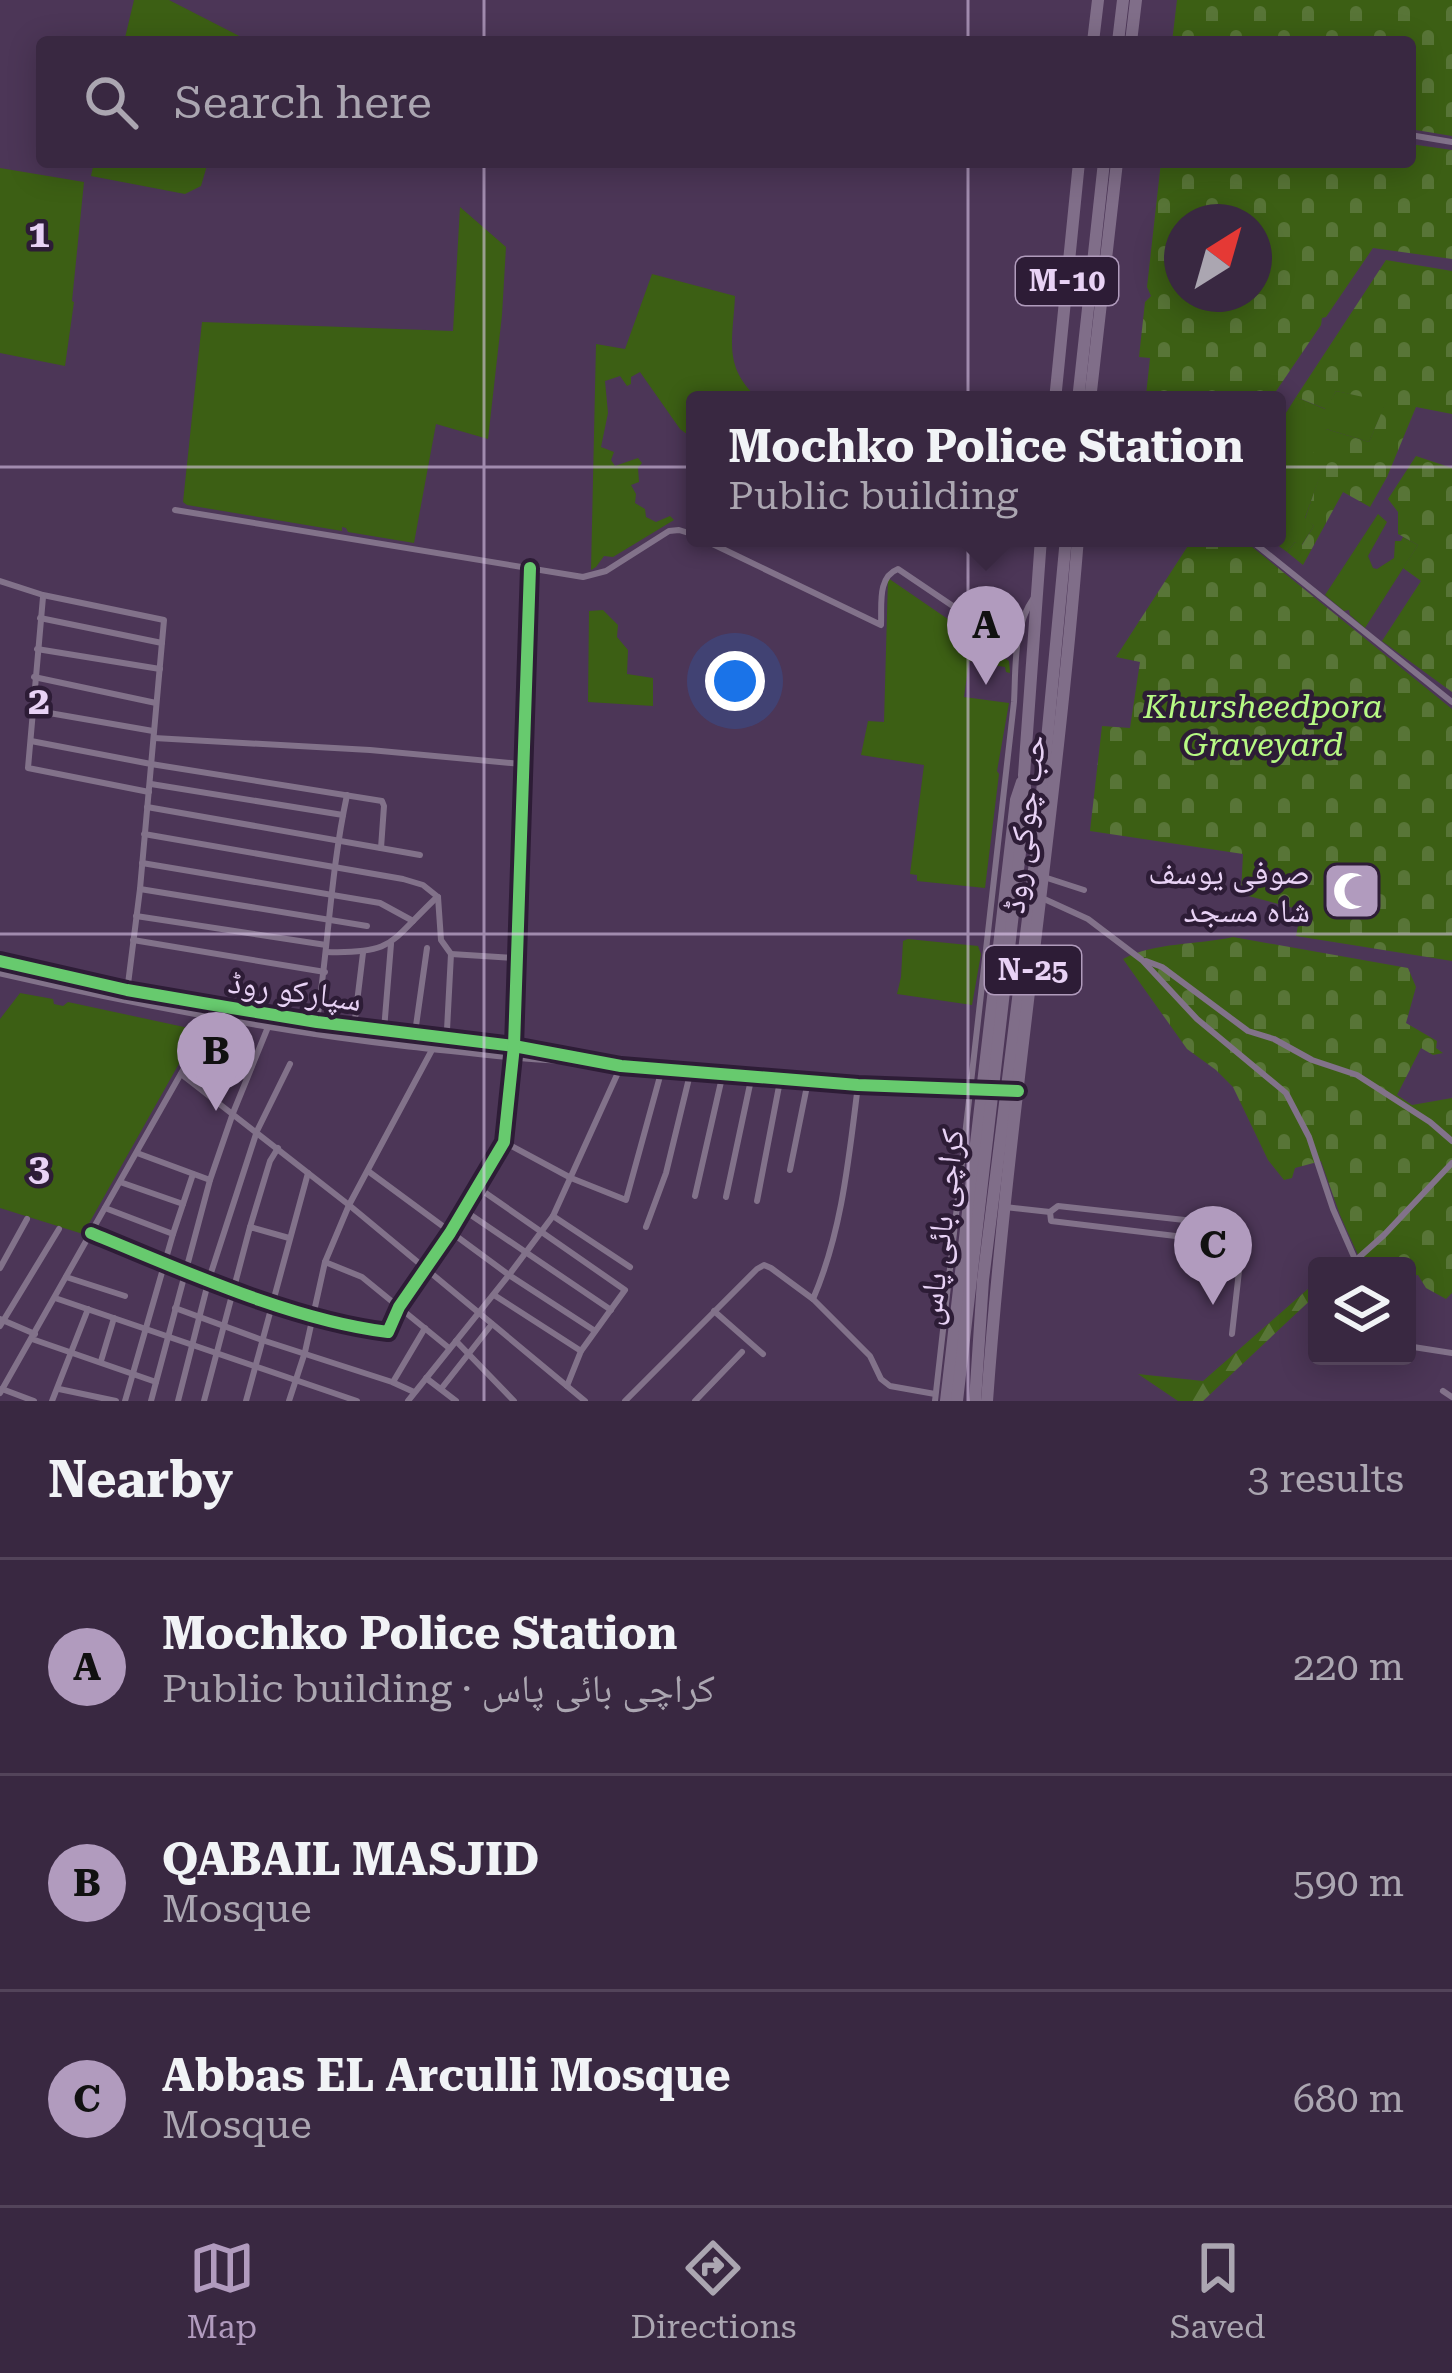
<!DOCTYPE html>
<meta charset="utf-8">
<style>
:root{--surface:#392841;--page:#44344c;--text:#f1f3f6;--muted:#aba6b1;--line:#53445a;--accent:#b19bbe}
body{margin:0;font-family:"Roboto Serif","Noto Naskh Arabic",serif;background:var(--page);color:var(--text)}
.controls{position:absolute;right:36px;bottom:36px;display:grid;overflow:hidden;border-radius:12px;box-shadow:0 6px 30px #0003}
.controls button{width:108px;height:108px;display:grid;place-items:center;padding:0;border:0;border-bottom:3px solid var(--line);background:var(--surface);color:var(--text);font:60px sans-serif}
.compass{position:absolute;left:1164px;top:204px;width:108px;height:108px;border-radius:50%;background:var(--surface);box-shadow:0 6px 30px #0003;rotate:37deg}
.you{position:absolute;left:735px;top:681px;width:42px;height:42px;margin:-30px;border:9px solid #fff;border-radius:50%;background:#1a73e8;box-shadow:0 0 0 18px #1a73e833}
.badge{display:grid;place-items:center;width:78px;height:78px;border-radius:50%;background:var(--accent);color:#111;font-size:39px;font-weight:700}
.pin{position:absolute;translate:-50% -99px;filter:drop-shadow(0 3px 6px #0008)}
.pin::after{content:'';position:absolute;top:63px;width:42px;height:36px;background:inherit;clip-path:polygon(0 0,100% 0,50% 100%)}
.popup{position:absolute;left:686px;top:391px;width:600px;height:156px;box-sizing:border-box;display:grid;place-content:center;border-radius:12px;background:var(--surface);filter:drop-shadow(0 3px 9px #0005);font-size:39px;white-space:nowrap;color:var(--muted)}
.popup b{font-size:45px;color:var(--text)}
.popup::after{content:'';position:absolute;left:50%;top:100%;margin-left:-24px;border:24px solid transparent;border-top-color:var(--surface)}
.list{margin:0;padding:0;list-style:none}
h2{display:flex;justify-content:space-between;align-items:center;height:156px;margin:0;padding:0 48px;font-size:51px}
h2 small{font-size:39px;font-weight:400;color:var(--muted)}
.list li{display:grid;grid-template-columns:78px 1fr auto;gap:36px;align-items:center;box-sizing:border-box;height:216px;padding:0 48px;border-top:3px solid var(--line)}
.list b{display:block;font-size:45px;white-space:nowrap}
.list p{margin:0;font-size:39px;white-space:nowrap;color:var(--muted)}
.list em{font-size:39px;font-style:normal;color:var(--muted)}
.icon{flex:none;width:66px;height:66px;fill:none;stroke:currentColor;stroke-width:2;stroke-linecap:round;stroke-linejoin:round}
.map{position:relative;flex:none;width:1452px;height:1401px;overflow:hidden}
.search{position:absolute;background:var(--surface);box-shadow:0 6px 30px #0003;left:36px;right:36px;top:36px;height:132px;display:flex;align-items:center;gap:30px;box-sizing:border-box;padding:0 42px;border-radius:12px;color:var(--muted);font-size:45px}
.sheet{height:804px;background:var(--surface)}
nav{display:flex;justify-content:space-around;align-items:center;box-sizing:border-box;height:168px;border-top:3px solid var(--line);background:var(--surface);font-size:33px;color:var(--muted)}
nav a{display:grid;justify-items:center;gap:6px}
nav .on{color:var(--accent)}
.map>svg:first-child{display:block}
.green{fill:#3c5f14}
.forest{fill:url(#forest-firs)}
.cemetery{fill:url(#cemetery-stones);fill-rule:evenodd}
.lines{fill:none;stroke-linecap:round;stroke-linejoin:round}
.street{stroke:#82728a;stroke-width:6}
.secondary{stroke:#82728a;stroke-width:9}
.highway{stroke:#806e89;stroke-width:12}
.cycleway-casing{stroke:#2d1c36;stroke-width:20}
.cycleway{stroke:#67ca6e;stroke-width:12}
.grid{fill:none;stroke:#e8d2f5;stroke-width:3;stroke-opacity:0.55}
.labels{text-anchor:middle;stroke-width:9;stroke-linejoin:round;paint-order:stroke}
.shield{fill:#2d1c36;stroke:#b09bbc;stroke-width:3}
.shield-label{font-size:30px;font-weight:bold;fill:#e8d2f5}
.park-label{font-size:33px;font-style:italic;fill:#b7f984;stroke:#2d1c36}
.street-label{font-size:33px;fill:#e8d2f5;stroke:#2d1c36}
.poi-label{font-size:33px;fill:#e8d2f5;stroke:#2d1c36;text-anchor:end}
.grid-label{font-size:39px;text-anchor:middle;font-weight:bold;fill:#e8d2f5;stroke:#2d1c36;stroke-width:9;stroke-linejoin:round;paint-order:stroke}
</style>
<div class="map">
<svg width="1452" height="1401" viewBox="0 0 1452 1401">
<defs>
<pattern id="forest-firs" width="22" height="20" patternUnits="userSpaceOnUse" patternTransform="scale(3)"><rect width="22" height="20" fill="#3c5f14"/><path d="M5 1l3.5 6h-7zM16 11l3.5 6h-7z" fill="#587537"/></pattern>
<pattern id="cemetery-stones" width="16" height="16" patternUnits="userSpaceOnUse" patternTransform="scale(3)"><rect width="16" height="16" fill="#3c5f14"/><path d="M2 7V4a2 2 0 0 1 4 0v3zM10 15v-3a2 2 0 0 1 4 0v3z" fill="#587537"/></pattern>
</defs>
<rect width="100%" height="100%" fill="#4c3657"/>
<!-- green -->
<g class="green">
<path d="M134,0H169L251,42H124Z"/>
<path d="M94,162H208L201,186L185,194L91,176Z"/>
<path d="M0,168L84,182L72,301L74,302L65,366L0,353Z"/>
<path d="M460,207L506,247L502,315L488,439L436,424L414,543L348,532L346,528L342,527V531L187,505L183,502L202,322L453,331Z"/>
<path d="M652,274L735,296C733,340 722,368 760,400H695V440L680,429L640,372L631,377V384L627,386L620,376L605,381L608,413L601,447L614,452L611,460L615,466L638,458L642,463L638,468L639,482L631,485L636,494L635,503L645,509L646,517L656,522L670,516L674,520L613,557L604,556L596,567L591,570L596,344L625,349Z"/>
<path d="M1336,391L1387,401L1369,442L1326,429L1323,468L1305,518L1314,526L1301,546L1295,542L1287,552L1268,538H1277V427L1296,397L1325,409Z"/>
<path d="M1378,514L1387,522L1368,556L1373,568L1377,569L1394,558L1395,541H1401L1403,537L1418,545L1365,628L1350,615L1349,610L1344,611L1325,595Z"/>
<path d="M888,578L1009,661L1010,673L1006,672L1005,667L969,661L964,697L1009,703L997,771L999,774L985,888L917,881V875L910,874L924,765L861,755L868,721L884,722Z"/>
<path d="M603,610L618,625L617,637L628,650L627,674L653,678V706L588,702L589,611Z"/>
<path d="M908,939L978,946L981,954L972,1005L897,994L901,977L903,941Z"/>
<path d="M20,993L53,999L54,1004L63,1006L68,1002L198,1030L83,1234L0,1208V1019Z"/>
</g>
<!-- forest -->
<path class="forest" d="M1317,1281V1294L1203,1401H1178L1138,1374L1203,1381Z"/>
<!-- cemetery -->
<g class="cemetery">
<path d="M1177,0H1452V136L1410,129V42H1172Z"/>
<path d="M1410,144L1452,150V259L1373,248L1326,317L1322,318L1321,325L1270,400H1154L1146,395L1150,358L1139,357L1145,302L1151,296L1147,287L1161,162H1410ZM1182,222H1254V294H1182Z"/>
<path d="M1386,260L1452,271V414L1416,407L1387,477L1370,507L1343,492L1303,565L1287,552L1295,542L1302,545L1314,526L1305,519L1322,469L1311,458L1326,429L1369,442L1386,402L1336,391L1326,409L1296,397Z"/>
<path d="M1416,456L1452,468V692L1382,641L1421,581L1403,568L1418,545L1398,534V512L1388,499Z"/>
<path d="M1193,538H1241L1452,709V961L1296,936L1301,910L1241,894L1243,854L1090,831L1102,726L1130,728L1140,662L1116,657Z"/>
<path d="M1233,937L1408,968L1416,987L1406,1023L1437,1041L1436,1048L1443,1053L1433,1055L1421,1048L1397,1095L1412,1105L1452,1098V1293L1446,1299L1426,1288L1418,1275L1407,1277V1266H1363L1340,1215L1321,1161L1295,1168L1292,1178L1284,1180L1268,1160L1233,1087L1216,1070L1187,1049L1123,959C1155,942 1197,945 1233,937Z"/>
</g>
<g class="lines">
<!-- street -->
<g class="street">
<path d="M1410,135L1452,142"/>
<path d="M175,510L583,577L606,571L669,531L679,530L695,535"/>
<path d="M700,538L881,625C882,605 877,577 898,569L1015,648"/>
<path d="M1248,538L1452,702"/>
<path d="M0,581L43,595L164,620L140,889L127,992"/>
<path d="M43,597L28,768L149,792"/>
<path d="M40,618L162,643"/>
<path d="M37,649L160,669"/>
<path d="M34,677L156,703"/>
<path d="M32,710L153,731"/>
<path d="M154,738L370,750L522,764"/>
<path d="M31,741L151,764L382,801L384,806L381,848"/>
<path d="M151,784L343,815"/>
<path d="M147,807L420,855"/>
<path d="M144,834L403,879L423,885L438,897"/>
<path d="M142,863L380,903L413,921"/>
<path d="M1044,877L1084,890"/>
<path d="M140,889L367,926"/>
<path d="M438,897L441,940L451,954L446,1049"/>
<path d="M1042,898L1088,919L1142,960L1197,1019L1286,1093L1309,1137L1333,1209L1358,1266"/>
<path d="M136,916L326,945"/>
<path d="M133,940L325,972"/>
<path d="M326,952C394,954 389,943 435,899"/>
<path d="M451,954L516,958"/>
<path d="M1146,961L1162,967L1248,1031L1274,1039L1312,1060L1357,1075L1430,1122L1452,1141"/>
<path d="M354,1027L363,953"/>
<path d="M384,1030L391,944"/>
<path d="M415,1033L427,948"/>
<path d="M315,1034C328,954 330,874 347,795"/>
<path d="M181,1074L349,1205L585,1401"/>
<path d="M504,1142L571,1178L626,1200L662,1069"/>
<path d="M137,1153L210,1180"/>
<path d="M790,1170L808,1081"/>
<path d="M368,1171L509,1275L595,1331"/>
<path d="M120,1182L183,1204"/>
<path d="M477,1187L625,1290L581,1351L567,1386"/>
<path d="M695,1196L723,1073"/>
<path d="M726,1197L752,1075"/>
<path d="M757,1201L780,1081"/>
<path d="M1005,1207L1050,1212L1051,1221L1242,1244L1232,1334"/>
<path d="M105,1208L173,1234"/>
<path d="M465,1211L611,1310"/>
<path d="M1050,1212L1058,1206L1239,1226L1244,1230L1242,1244"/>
<path d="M553,1216L630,1267"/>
<path d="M250,1227L270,1161L278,1148"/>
<path d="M646,1227L666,1173L691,1070"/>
<path d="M91,1233C182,1270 290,1320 388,1332L399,1307L450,1233L504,1142L514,1046L530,568"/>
<path d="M1356,1260L1384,1235L1452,1163"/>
<path d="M325,1262L362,1277L449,1348"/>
<path d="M0,1268L27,1219"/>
<path d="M66,1277L125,1296"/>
<path d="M494,1295L581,1351"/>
<path d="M55,1298L357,1401"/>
<path d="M813,1299L870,1356L881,1379L890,1386L935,1394"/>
<path d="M175,1308L262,1340L392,1382L414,1392"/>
<path d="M714,1311L763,1354"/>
<path d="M0,1319L35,1334"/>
<path d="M0,1326L59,1229"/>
<path d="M32,1339L156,1382"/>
<path d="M456,1341L514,1401"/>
<path d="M1407,1346L1452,1353"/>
<path d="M101,1361L114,1318"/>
<path d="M426,1378L456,1401"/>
<path d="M393,1382L425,1328"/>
<path d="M2,1389L34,1401"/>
<path d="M59,1389L116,1401"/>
<path d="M441,1389L492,1324"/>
<path d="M1443,1391L1452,1397"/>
<path d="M0,1393L213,1017"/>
<path d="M52,1401L88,1309"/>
<path d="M125,1401L173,1234L193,1174"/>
<path d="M151,1401L210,1180L233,1113L268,1027"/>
<path d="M178,1401L209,1279L257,1131L290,1064"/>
<path d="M204,1401L250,1227L289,1238"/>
<path d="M246,1401L308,1173"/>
<path d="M289,1401L305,1352L325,1262L349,1205L433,1048L436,1036"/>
<path d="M408,1401L509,1275L553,1216L621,1066"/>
<path d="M625,1401L757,1269L764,1265L771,1268L813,1299C842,1232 849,1157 858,1085"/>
<path d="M695,1401L742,1352"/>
<path d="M935,1401L1014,702C1016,667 1013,628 1033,599"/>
</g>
<!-- secondary -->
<g class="secondary">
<path d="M0,961L127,990L226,1007L317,1022L514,1046L621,1066L858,1085L972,1091H1013"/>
<path d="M0,972C135,1003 270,1029 409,1045C458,1050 506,1057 556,1059"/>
</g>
<!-- highway -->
<g class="highway">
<path d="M1093,42L1098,0"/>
<path d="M1118,42L1123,0"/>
<path d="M1131,42L1136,0"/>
<path d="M1055,400L1079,162"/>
<path d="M1078,400L1104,162"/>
<path d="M1090,400L1117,162"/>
<path d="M946,1401L1016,800L1022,782"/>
<path d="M957,1401L1026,800L1024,775L1041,538"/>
<path d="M975,1401L983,1280L1037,846L1066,538"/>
<path d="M987,1401C1008,1112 1055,826 1078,538"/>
</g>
<!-- cycleway casing -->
<g class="cycleway-casing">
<g id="cycleway">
<path d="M0,961L127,990L226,1007L317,1022L514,1046L621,1066L858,1085L1018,1091"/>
<path d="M91,1233C182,1270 290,1320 388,1332L399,1307L450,1233L504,1142L514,1046L530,568"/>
</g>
</g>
<!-- cycleway -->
<use href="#cycleway" class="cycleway"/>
</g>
<!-- grid -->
<path class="grid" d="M484,0V42M968,0V42M484,162V1401M968,162V1401M0,467H1452M0,934H1452"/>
<!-- icons -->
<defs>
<g id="mosque-square" transform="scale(3)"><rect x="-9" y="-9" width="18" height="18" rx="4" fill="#b19bbe" stroke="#2d1c36"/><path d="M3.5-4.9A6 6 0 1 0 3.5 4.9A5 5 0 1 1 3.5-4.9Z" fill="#fff"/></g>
</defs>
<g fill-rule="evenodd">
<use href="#mosque-square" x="1352" y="891"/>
</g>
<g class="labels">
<!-- shield labels -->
<g class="shield">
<rect x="1016" y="257" width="102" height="48" rx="9"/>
<rect x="985" y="946" width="96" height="48" rx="9"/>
</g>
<g class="shield-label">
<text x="1067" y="291">M-10</text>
<text x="1033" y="980">N-25</text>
</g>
<!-- park labels -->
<g class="park-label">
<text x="1263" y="718">Khursheedpora<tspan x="1263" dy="38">Graveyard</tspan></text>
</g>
<!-- street labels -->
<g class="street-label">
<text transform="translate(1023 824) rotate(-83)" y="12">حب چوکی روڈ</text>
<text transform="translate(295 990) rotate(8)" y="12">سپارکو روڈ</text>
<text transform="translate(940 1227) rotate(-83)" y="12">کراچی بائی پاس</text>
</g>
<!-- poi labels -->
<g class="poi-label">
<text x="1310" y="884">صوفی یوسف<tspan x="1310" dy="38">شاہ مسجد</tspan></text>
</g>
</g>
<g class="grid-label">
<text x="39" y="247">1</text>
<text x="39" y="714">2</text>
<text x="39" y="1181">3</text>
</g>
</svg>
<div class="controls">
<button><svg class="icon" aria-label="layers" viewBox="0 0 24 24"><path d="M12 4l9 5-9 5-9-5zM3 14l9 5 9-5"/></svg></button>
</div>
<svg class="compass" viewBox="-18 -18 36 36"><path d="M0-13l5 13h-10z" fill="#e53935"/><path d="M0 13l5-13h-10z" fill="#aba6b1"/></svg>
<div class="you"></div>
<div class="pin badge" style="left:986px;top:685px">A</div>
<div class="popup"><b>Mochko Police Station</b>Public building</div>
<div class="pin badge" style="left:216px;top:1111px">B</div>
<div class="pin badge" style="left:1213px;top:1305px">C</div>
<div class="search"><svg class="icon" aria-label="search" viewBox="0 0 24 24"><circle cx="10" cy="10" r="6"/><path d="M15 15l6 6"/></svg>Search here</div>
</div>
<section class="sheet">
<h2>Nearby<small>3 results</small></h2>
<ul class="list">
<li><span class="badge">A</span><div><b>Mochko Police Station</b><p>Public building · کراچی بائی پاس</p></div><em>220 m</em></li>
<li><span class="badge">B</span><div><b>QABAIL MASJID</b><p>Mosque</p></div><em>590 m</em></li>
<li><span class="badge">C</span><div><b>Abbas EL Arculli Mosque</b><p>Mosque</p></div><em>680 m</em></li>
</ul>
</section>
<nav>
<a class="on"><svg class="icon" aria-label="map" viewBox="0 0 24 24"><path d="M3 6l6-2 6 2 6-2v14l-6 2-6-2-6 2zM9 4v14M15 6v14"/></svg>Map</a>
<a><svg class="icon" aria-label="directions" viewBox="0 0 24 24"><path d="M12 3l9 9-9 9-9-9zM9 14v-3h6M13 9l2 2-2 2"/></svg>Directions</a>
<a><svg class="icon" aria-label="saved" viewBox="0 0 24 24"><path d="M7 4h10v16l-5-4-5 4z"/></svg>Saved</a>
</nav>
